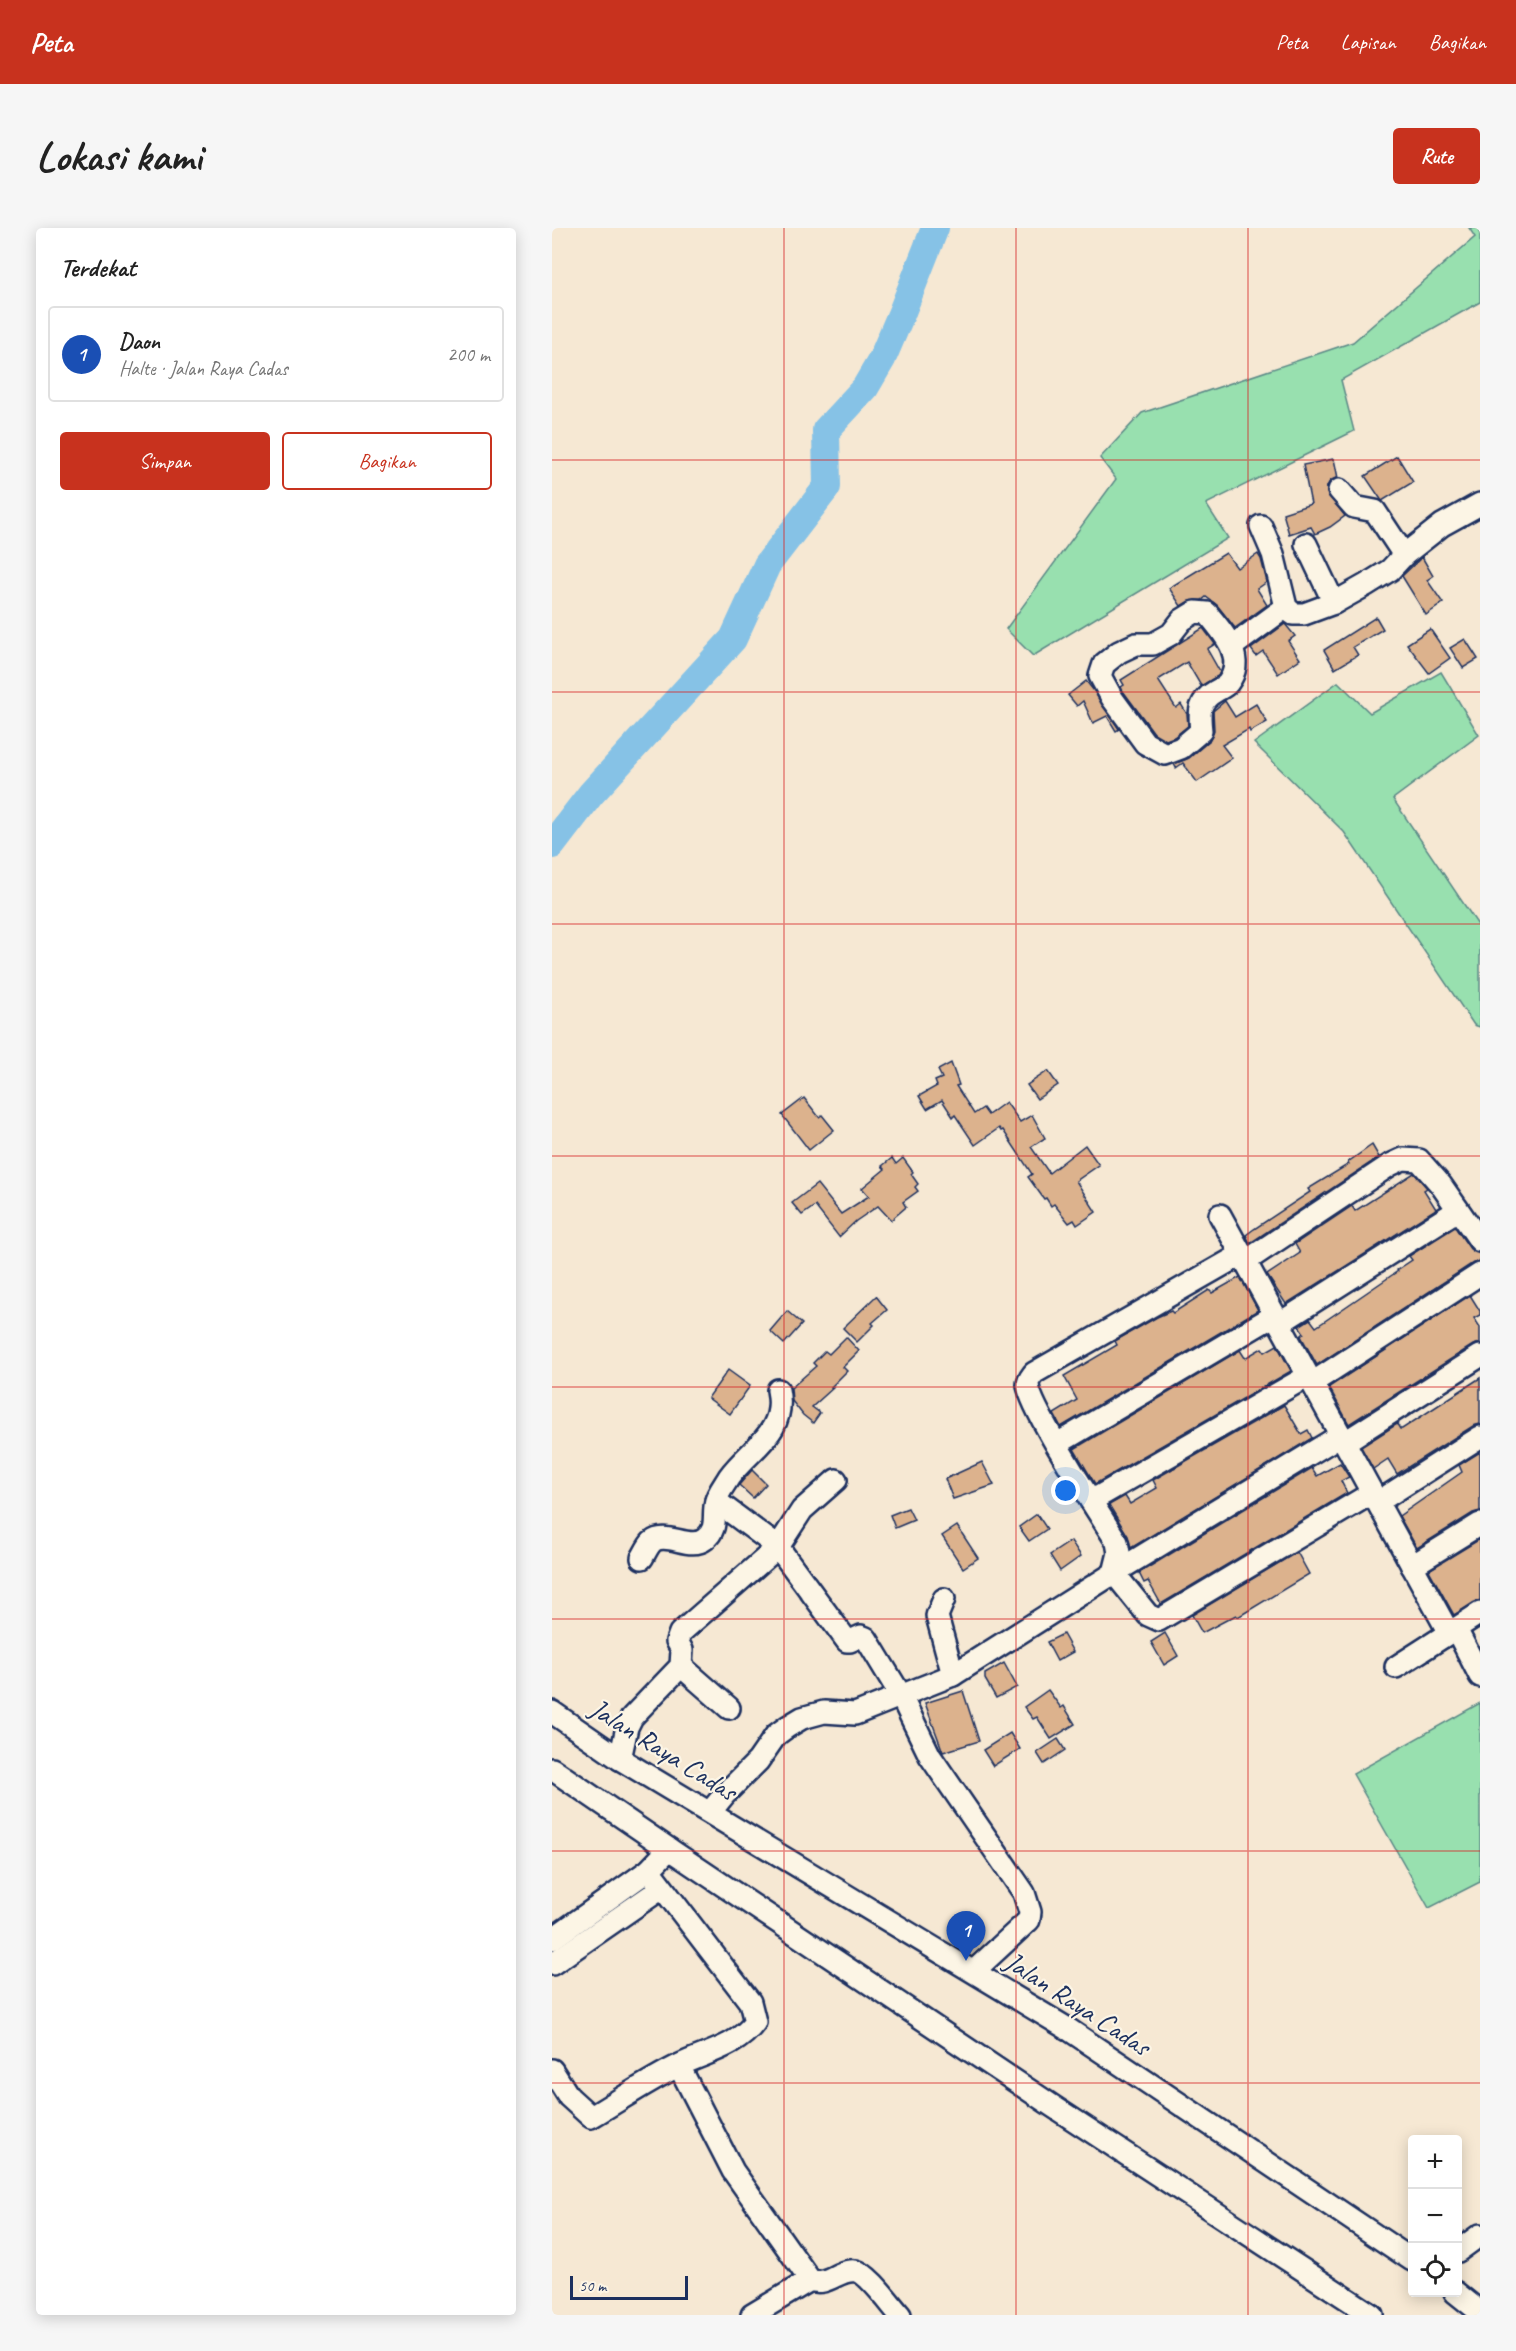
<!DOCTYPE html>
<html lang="id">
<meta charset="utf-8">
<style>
:root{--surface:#fff;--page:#f6f6f6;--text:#222;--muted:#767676;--line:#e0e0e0;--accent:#c8321e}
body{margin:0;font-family:Caveat,sans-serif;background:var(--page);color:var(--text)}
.controls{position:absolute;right:18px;bottom:18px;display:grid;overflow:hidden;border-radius:6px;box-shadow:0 3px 15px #0003}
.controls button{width:54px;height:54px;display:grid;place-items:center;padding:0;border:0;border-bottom:2px solid var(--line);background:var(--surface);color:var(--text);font:30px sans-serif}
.scale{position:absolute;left:18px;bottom:15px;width:118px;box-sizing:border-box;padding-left:6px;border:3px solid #1b2f5e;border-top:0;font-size:16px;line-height:21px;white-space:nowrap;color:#1b2f5e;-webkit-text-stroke:4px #fcf5e5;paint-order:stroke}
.you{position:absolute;left:514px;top:1263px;width:21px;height:21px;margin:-15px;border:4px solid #fff;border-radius:50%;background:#1a73e8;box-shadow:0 0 0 9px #1a73e833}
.badge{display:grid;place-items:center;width:39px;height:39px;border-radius:50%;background:var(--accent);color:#fff;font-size:20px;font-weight:700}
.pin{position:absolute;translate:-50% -50px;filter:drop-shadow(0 2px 3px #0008)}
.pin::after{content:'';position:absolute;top:32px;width:21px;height:18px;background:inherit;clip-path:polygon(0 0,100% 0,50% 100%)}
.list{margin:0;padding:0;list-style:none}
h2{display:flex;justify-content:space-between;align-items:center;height:78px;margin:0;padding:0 24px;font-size:26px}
h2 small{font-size:20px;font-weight:400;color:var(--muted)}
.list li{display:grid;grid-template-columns:39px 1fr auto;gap:18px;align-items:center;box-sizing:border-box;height:96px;margin:0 12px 12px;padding:0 12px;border:2px solid var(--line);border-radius:6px}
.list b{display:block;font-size:22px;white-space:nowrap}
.list p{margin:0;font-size:20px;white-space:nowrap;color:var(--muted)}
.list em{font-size:20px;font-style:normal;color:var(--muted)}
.actions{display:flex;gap:12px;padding:18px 24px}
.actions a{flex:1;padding:14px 0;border:2px solid var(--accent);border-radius:6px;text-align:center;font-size:21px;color:var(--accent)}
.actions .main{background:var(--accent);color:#fff}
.icon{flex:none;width:33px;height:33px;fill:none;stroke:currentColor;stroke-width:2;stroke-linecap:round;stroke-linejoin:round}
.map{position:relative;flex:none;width:928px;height:2087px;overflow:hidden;border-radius:6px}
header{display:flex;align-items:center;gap:36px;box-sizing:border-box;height:84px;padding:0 30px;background:var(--accent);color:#fff}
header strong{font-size:28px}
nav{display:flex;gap:33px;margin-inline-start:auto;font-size:21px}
.intro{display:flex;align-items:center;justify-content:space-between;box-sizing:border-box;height:144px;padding:0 36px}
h1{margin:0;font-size:42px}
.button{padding:15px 27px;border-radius:6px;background:var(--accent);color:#fff;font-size:21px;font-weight:700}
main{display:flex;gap:36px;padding:0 36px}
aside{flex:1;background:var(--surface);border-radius:6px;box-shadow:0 3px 15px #0003}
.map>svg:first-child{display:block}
.green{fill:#98e0af;stroke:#5a8886;stroke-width:1.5}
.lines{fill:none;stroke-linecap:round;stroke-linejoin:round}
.river{stroke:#86c2e6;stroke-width:28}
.building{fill:#dcb28d;stroke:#1b2f5e;stroke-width:1.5}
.minor-casing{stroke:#1b2f5e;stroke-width:26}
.minor{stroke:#fcf5e5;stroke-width:21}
.grid{fill:none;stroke:#d62828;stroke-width:1.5;stroke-opacity:0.55}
.labels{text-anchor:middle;stroke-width:4.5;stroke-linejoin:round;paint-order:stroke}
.street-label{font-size:28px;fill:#1b2f5e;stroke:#fcf5e5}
</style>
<header>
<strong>Peta</strong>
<nav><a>Peta</a><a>Lapisan</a><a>Bagikan</a></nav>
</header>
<div class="intro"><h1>Lokasi kami</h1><a class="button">Rute</a></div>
<main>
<aside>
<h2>Terdekat<small></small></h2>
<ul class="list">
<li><span class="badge" style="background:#1a4fb4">1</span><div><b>Daon</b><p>Halte · Jalan Raya Cadas</p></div><em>200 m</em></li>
</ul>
<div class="actions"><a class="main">Simpan</a><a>Bagikan</a></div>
</aside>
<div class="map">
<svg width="928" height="2087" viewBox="0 0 928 2087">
<rect width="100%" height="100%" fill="#f6e8d3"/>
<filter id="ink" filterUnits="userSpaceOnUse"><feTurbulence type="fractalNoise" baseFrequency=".0167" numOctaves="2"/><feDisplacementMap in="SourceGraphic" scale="12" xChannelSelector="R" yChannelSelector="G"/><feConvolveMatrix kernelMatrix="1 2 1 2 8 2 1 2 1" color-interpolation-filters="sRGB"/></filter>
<g filter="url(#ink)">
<!-- green -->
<g class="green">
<path d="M917,0H928V74L789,152L802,203L654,276L676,310L481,428L454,401L564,251L548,230L590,185L801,114L923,9Z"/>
<path d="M889,444L927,507L841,571L928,700V799L922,797L792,604L702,515L786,454L818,485Z"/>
<path d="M928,1475V1654L877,1680L801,1546Z"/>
</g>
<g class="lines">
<!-- river -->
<path class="river" d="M0,617L39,566L181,411L215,337L275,259L274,202L313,160L330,131L350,84L383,0"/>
</g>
<!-- building -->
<g class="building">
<path d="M845,228L861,254L830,273L813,248Z"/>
<path d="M782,231L786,250L778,253L775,259V265L793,288L778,299L763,306L759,299L737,306L731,285L759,276L751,237Z"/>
<path d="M674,325L685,340L706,326L709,331L715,354L705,361L715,377L683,400L665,377L654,369L650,372L637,373L629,378L617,360Z"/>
<path d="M870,329L881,348L875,352L891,375L874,387L850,348Z"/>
<path d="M824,389L831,401L801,419L806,427L783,441L772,422Z"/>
<path d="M733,396L743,408L736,413L748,431L726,446L711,423L704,428L699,421Z"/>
<path d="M651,400L663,416L655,421L668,444L666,448L649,458L635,434L606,452L624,480L629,476L635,486L636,498L622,509L614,512L602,505L571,463L569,459L572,457L569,452Z"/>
<path d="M878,401L898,430L877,445L855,416Z"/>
<path d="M913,411L926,431L911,440L898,420Z"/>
<path d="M534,453L542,463L567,501L564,503L555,488L541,495L531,473L525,478L516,467Z"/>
<path d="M673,473L683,489L704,476L715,494L698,504L697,501L670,517L680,530L645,554L631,535L624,540L622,536L637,530L658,512L662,502L661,483Z"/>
<path d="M399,835L407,857L404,858L422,886L431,880L436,887L454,874L468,894L480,887L493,910L479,919L497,945L533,917L547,937L524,953L544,984L525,997L522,992L517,995L502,976L499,978L494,970L492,971L476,949L480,946L451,902L449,903L447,900L423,917L403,887L401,889L390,872L375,881L367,868L385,858L383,853L390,850L386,842Z"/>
<path d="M496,843L506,857L485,871L475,857Z"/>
<path d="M252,870L267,889L270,887L282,902L257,922L230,887Z"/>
<path d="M820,917L827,929L698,1015L694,1007L702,1001L758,964L756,961L797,936L796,934Z"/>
<path d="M340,930L344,936L351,930L361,944L359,946L366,956L363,959L366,963L351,974L354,979L339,992L326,978L304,993L287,1009L263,978L250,987L240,975L265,956L289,986L317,968L310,960L333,941L330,938Z"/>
<path d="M862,945L875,960L872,962L884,981L734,1076L715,1047L748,1025L743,1016L800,978L803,983Z"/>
<path d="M903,999L918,1021L928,1026V1033L921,1035L765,1137L749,1108L752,1105L747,1098L758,1091L764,1099L846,1043L845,1042L860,1032L857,1028Z"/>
<path d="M688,1049L706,1082L509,1199L502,1186L525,1172L512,1148L565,1117L563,1113L605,1089L619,1083L621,1085L657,1062L660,1065Z"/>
<path d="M918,1067L928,1083V1087L922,1090L928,1099V1115L921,1117L797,1196L777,1159Z"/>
<path d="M324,1068L335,1082L320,1095L322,1097L305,1114L291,1100Z"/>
<path d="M235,1083L250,1096L232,1116L218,1103Z"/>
<path d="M294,1109L307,1123L291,1139L295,1143L279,1159L281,1160L260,1179L268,1185L261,1195L251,1187L240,1173L239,1160L264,1138L261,1135L273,1123L277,1126Z"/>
<path d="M725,1117L739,1143L543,1256L522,1221L688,1122L693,1130L710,1120L713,1124Z"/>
<path d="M176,1142L198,1158L178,1186L156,1170Z"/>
<path d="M928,1150V1196L921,1198L845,1246L836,1231L821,1241L809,1219L845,1196L848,1201H850Z"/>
<path d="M732,1177L749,1206L756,1202L760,1210L579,1320L576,1308L557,1277L573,1268L578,1276L605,1260L601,1252Z"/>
<path d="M928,1224V1283L921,1285L865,1320L847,1288L910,1244L907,1237Z"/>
<path d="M430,1234L442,1257L401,1271L393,1251Z"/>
<path d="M788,1235L797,1249L789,1253L795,1265L609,1376L596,1353L592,1355L587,1345L760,1240L765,1248Z"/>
<path d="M200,1242L214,1256L201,1270L187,1257Z"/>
<path d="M356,1280L362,1292L343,1300L338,1287Z"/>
<path d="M485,1286L495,1301L477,1313L467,1299Z"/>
<path d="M405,1298L426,1330L411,1340L390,1308Z"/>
<path d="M928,1311V1372L902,1387L877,1342Z"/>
<path d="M519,1313L529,1328L508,1343L498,1327Z"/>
<path d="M745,1324L757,1346L686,1389L684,1387L650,1405L640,1387Z"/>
<path d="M613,1405L626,1428L612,1437L599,1414Z"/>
<path d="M511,1406L521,1424L505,1433L495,1414Z"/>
<path d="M452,1435L465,1459L444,1470L433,1451V1446Z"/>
<path d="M496,1462L509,1480L512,1478L523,1496L499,1511L485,1489L481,1491L472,1479Z"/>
<path d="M411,1463L427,1513L391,1524L373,1475Z"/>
<path d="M458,1505L468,1521L441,1538L431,1522Z"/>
<path d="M506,1511L513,1522L492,1536L485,1525Z"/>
</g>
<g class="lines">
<!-- minor casing -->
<g class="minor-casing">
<g id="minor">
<path d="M787,262L802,279L823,283L852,327"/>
<path d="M709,298L721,326L734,379L741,386H752L782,375L814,357L838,342L852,327L890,297L928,276"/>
<path d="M754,316L782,375"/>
<path d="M643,384L655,385C671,404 695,430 676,455C673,459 667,461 664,463C646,473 647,485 649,503L629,520L613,526L593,515L560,470L548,448L552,436L567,424L584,416H601L619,406L630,392Z"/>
<path d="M681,418L734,379"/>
<path d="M668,987L897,1405L928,1385"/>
<path d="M690,1026L482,1145C479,1149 476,1152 476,1157C478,1177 526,1253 539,1273L756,1148"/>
<path d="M694,1033L838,937L851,931L867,932L889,957L928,1013"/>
<path d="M728,1095L906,982"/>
<path d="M760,1155L928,1046"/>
<path d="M793,1214L928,1128"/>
<path d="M505,1216L723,1087"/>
<path d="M164,1273L226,1319L295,1413H298L309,1408L314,1410L348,1466L378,1528L472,1665L478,1684L477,1692L422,1743"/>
<path d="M539,1273L565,1314L567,1325L562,1345"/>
<path d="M826,1274L928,1209"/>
<path d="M90,1330C93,1325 96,1318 100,1314C114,1302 138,1323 153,1311C167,1300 160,1288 164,1273C165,1266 173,1256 177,1249C199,1219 235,1205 226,1162"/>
<path d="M860,1338L928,1296"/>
<path d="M562,1345L596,1387L607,1392L820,1265"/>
<path d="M392,1371L385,1388L401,1447"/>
<path d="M904,1401L928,1448"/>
<path d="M129,1438L177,1480"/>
<path d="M844,1439L897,1405"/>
<path d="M0,1484L68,1531L516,1801L860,2032"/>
<path d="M68,1531L75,1499L80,1489L129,1438L130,1422L125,1413L128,1405L226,1319L250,1282L284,1252"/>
<path d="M0,1541L117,1621"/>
<path d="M159,1583L173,1566L206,1533L224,1507L235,1499L250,1490L272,1484L303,1486L401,1447L562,1345L789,1207"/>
<path d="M0,1711L97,1642L117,1621L502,1879L820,2087"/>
<path d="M0,1736L110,1660"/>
<path d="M127,1838L181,1943L258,2052C276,2059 287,2040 304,2043C316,2045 339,2077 348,2087"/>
<path d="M0,1842L17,1869L39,1889C68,1872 97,1852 128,1837C155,1824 185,1819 203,1794L198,1774L97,1642"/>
<path d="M906,2023L928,2007"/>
<path d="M903,2064L928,2084"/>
<path d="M200,2087L258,2052"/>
</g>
</g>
<!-- minor -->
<use href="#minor" class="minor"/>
</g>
</g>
<!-- grid -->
<path class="grid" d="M232,0V2087M464,0V2087M696,0V2087M0,232H928M0,464H928M0,696H928M0,928H928M0,1159H928M0,1391H928M0,1623H928M0,1855H928"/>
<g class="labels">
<!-- street labels -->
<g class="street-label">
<text transform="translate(112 1521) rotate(32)" y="10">Jalan Raya Cadas</text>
<text transform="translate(526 1775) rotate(33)" y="10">Jalan Raya Cadas</text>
</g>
</g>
</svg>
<div class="controls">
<button>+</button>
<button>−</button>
<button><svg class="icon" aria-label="locate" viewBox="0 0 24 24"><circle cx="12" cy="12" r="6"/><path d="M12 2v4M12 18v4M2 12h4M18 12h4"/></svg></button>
</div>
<div class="scale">50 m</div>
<div class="you"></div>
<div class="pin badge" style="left:414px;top:1733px;background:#1a4fb4">1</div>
</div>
</main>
